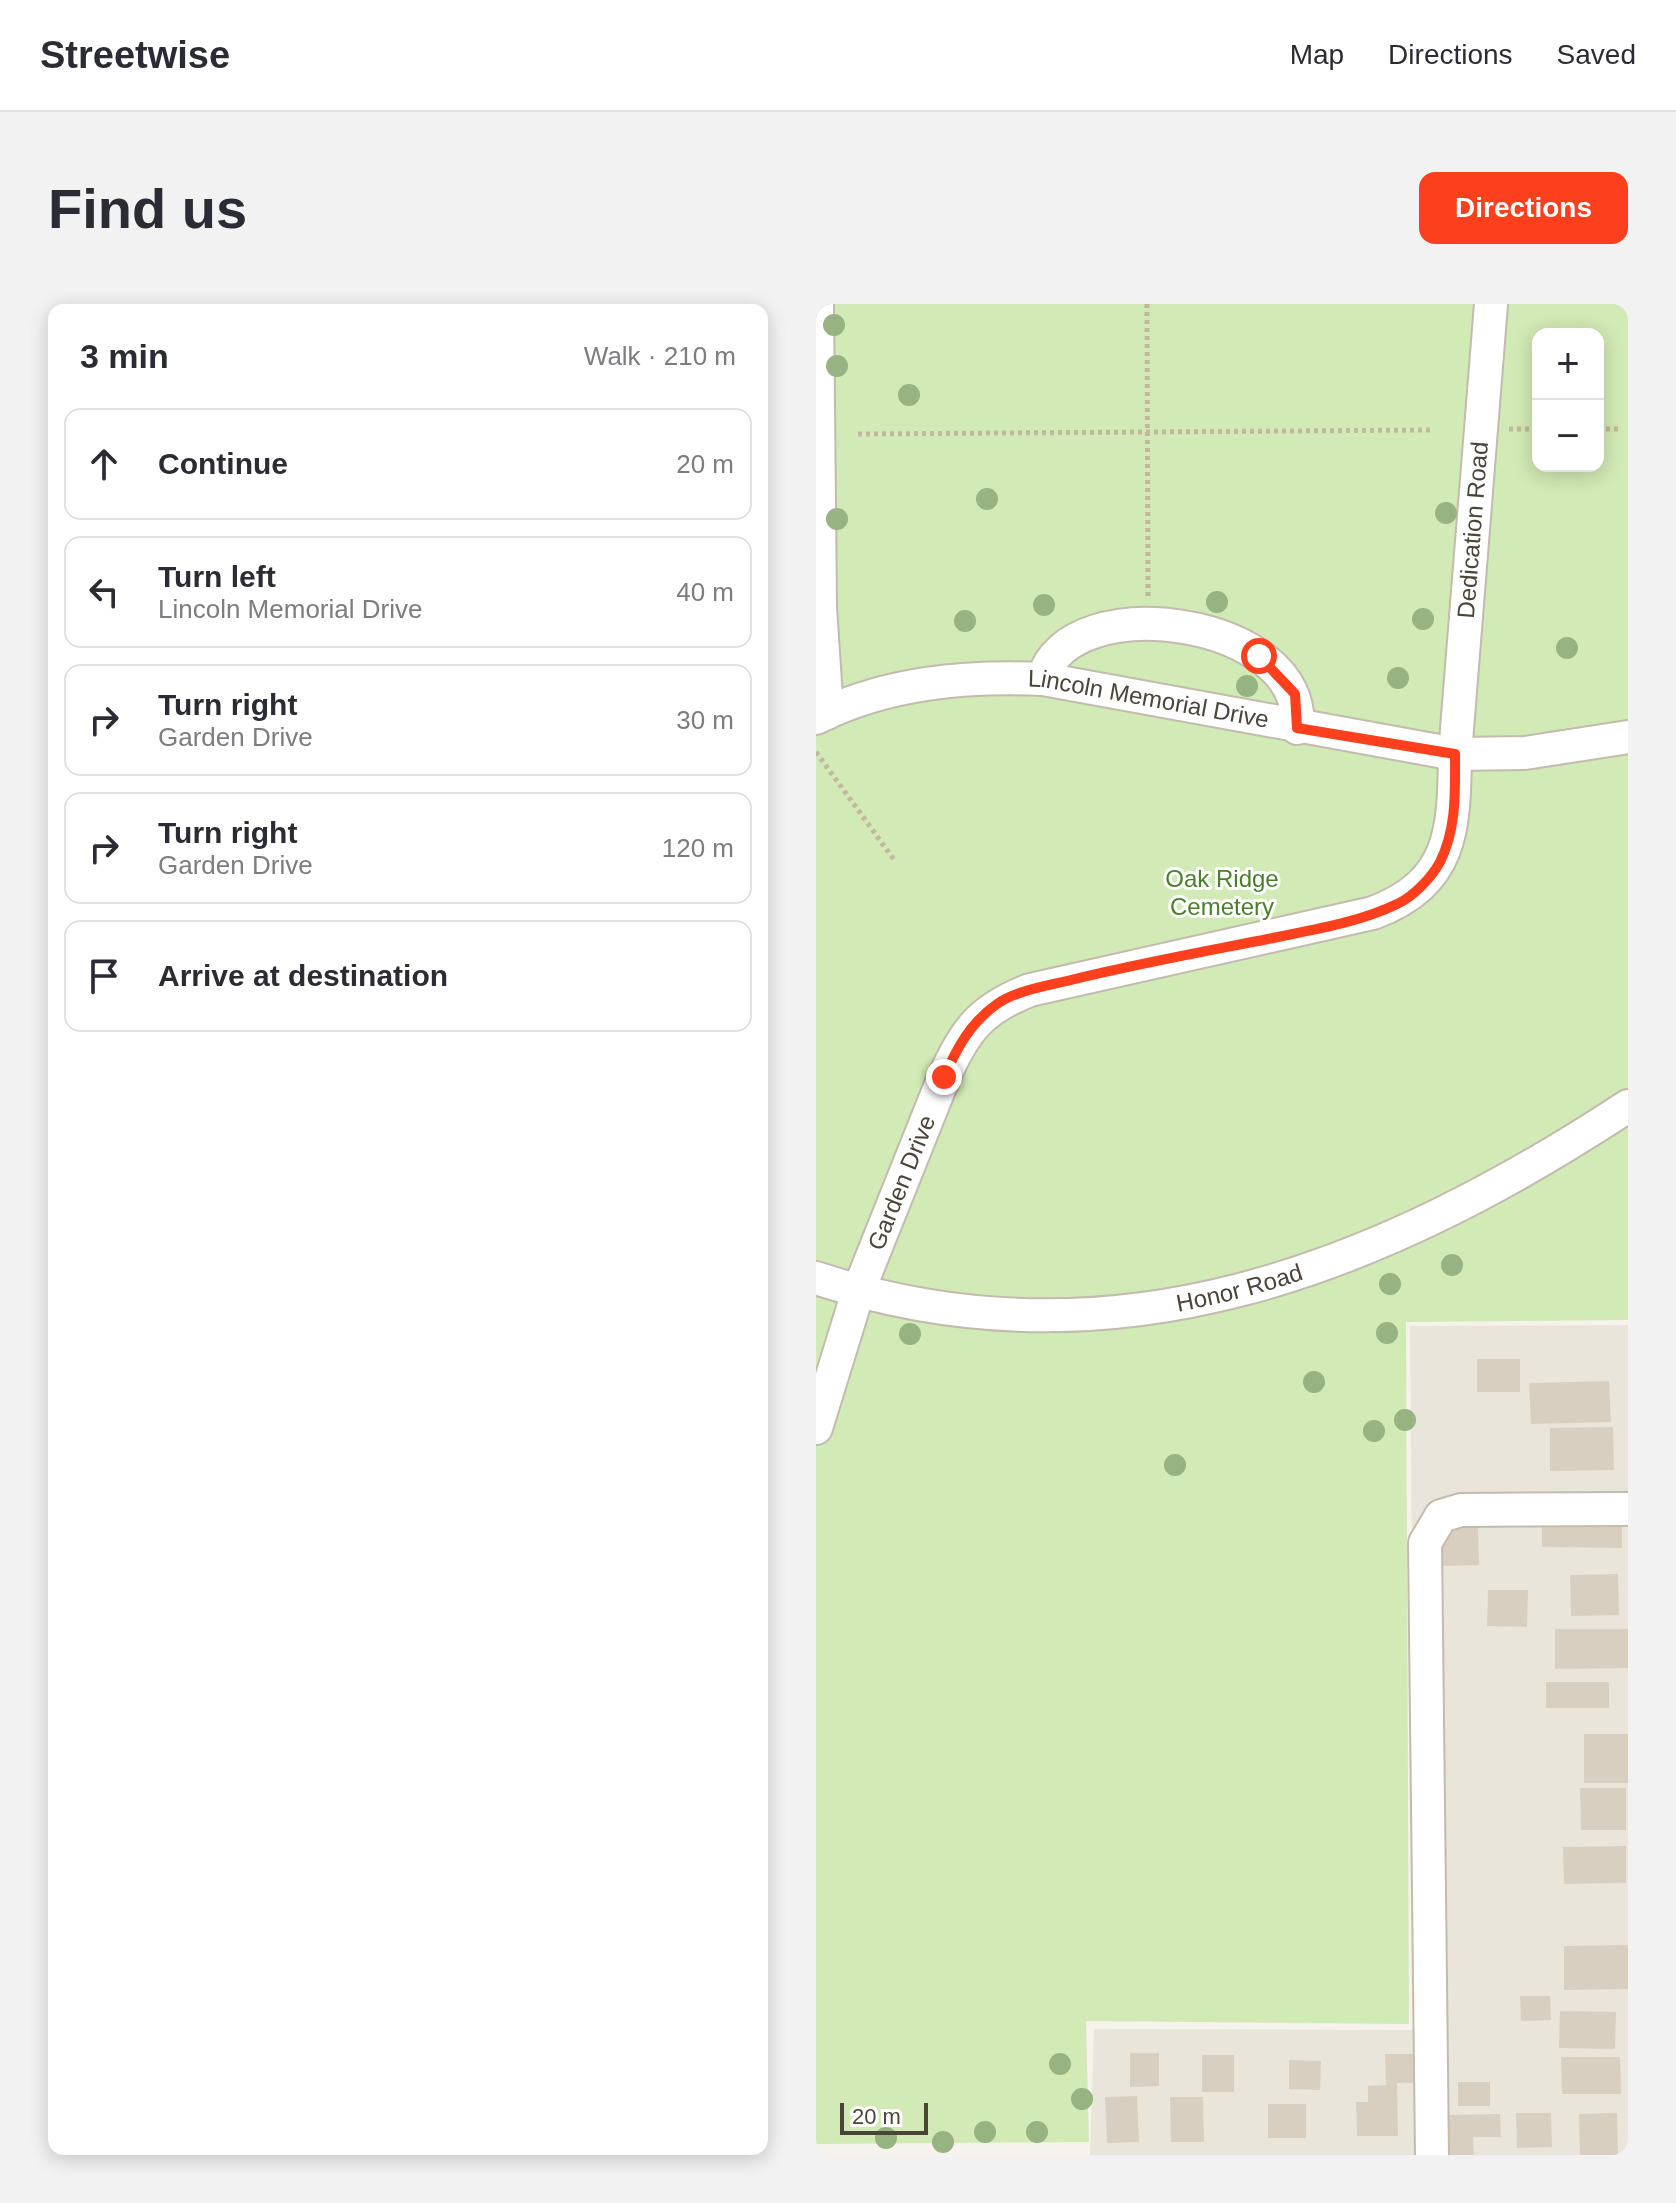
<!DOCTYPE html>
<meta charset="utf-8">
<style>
:root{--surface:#fff;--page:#f2f2f3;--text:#2b2b33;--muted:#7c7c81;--line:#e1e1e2;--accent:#fc3f1d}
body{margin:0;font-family:Helvetica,sans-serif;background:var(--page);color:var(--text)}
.controls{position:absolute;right:24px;top:24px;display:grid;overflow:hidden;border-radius:16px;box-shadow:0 4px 20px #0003}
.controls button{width:72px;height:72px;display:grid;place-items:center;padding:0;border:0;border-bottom:2px solid var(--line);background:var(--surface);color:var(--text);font:40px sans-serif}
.scale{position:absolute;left:24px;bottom:20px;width:88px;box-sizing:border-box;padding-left:8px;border:4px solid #4b4439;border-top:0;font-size:22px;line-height:28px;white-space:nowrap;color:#4b4439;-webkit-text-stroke:6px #fff;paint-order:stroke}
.stop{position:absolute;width:24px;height:24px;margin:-18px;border:6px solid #fc3f1d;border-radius:50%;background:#fff}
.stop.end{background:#fc3f1d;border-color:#fff;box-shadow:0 2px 8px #0008}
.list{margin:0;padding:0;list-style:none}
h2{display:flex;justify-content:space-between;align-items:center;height:104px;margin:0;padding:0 32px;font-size:34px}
h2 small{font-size:26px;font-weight:400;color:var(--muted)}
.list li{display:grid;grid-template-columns:52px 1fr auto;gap:24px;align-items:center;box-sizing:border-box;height:112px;margin:0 16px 16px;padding:0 16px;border:2px solid var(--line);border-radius:16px}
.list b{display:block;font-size:30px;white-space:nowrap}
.list p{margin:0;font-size:26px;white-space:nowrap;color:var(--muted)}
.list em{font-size:26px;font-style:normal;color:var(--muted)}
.icon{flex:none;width:44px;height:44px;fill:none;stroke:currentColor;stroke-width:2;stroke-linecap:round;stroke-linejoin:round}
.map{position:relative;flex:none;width:812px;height:1851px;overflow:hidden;border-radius:16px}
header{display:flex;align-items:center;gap:48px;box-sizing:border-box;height:112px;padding:0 40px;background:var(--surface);border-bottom:2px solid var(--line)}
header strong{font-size:38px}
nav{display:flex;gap:44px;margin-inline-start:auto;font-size:28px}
.intro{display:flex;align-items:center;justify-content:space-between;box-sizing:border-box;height:192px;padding:0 48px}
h1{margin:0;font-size:56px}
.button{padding:20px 36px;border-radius:16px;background:var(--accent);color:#fff;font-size:28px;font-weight:700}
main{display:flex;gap:48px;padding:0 48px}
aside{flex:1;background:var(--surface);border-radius:16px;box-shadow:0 4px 20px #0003}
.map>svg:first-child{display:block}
.residential{fill:#eae5da}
.green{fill:#d2eab5;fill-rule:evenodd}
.building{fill:#d8cfc1}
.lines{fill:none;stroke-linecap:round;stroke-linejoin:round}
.minor-casing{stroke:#c2bbae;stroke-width:36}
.path{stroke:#c4b79f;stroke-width:5;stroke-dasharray:4 4;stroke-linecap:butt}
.minor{stroke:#fff;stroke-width:32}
.tree{fill:#97b381}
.route{stroke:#fc3f1d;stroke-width:10}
.labels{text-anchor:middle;stroke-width:6;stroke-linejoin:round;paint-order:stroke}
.street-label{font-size:24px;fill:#4b4439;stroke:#fff}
.park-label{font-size:24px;fill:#4a7f2a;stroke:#fff}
</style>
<header>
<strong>Streetwise</strong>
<nav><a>Map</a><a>Directions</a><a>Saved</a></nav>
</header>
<div class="intro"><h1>Find us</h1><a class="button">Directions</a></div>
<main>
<aside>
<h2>3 min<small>Walk · 210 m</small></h2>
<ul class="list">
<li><svg class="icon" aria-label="ahead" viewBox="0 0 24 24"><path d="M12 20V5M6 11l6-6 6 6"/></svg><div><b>Continue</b></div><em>20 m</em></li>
<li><svg class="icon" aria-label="left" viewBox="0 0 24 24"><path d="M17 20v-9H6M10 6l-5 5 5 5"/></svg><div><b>Turn left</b><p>Lincoln Memorial Drive</p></div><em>40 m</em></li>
<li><svg class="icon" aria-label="right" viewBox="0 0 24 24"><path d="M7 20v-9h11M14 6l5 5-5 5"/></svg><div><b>Turn right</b><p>Garden Drive</p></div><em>30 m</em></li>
<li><svg class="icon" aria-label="right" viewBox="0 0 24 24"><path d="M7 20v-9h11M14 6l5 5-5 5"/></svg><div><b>Turn right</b><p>Garden Drive</p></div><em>120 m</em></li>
<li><svg class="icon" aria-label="arrive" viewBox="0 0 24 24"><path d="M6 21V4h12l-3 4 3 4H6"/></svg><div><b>Arrive at destination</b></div></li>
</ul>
</aside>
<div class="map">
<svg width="812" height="1851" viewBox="0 0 812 1851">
<rect width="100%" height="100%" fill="#f6f3ec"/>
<!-- residential -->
<path class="residential" d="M812,1021V1851H274L278,1725L600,1726L594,1022Z"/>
<!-- green -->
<path class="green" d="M0,0H812V1016L590,1018L593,1720L270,1717L273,1838L0,1840ZM722,30H782V162H722Z"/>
<!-- building -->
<g class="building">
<rect x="661" y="1055" width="43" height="33"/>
<path d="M793,1077L795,1118L715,1120L713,1079Z"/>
<path d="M797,1123L798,1166L734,1167V1124Z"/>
<path d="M806,1210V1244L726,1243V1217Z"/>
<path d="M662,1223L663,1261L626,1262L625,1224Z"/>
<path d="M802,1270L803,1311L755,1312L754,1271Z"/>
<path d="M672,1286H712L711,1323L671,1322Z"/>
<path d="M739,1325H812V1364L739,1365Z"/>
<rect x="730" y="1378" width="63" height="26"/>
<rect x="768" y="1430" width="44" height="49"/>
<path d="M764,1484H810V1526H765Z"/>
<path d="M810,1542V1579L748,1580L747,1543Z"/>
<path d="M812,1641V1685L748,1686V1642Z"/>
<path d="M704,1692H734L735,1716L705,1717Z"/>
<path d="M744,1707L800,1708L799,1745L743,1744Z"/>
<path d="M314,1749H343V1782L314,1783Z"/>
<path d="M569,1750H598V1779H581L582,1832H541L540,1798H552V1782L570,1781Z"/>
<rect x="386" y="1751" width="32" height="37"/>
<path d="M745,1753H804L805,1790H746Z"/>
<path d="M473,1756L505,1757L504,1786L473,1785Z"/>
<rect x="642" y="1778" width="32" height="24"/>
<path d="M321,1792L323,1838L291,1839L289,1793Z"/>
<path d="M354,1793H387L388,1838H355Z"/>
<rect x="452" y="1800" width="38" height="34"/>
<path d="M700,1809H735L736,1843L701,1844Z"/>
<path d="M801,1809L802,1851H764L763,1810Z"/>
<path d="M684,1810L685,1833H657L658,1851H633L632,1811Z"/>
</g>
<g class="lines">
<!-- minor casing -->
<g class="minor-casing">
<g id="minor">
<path d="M1,0L4,303L11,409"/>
<path d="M227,375C251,281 493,314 481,424"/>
<path id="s1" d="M0,414C71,378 149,372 227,375L639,450L709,449L812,433"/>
<path id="s2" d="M0,974C296,1072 564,965 812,802"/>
<path id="s3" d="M0,1124L42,988L128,773C149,726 165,705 214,686L557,609C637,579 638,526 639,450L675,0"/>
<path d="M616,1851L609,1239L625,1212L645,1206L812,1205"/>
</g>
</g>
<!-- path -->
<g class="path">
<path d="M331,0L332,293"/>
<path d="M693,125H722"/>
<path d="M782,125H802"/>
<path d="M42,130L615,126"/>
<path d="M0,448L79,557"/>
</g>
<!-- minor -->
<use href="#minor" class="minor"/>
</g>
<!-- trees -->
<g class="tree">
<circle cx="18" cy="21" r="11"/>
<circle cx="21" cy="62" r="11"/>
<circle cx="93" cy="91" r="11"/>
<circle cx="171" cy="195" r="11"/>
<circle cx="630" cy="209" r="11"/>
<circle cx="21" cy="215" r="11"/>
<circle cx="401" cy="298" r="11"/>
<circle cx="228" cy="301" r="11"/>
<circle cx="607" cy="315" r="11"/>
<circle cx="149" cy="317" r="11"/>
<circle cx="751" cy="344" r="11"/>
<circle cx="582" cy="374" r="11"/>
<circle cx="431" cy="382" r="11"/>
<circle cx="636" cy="961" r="11"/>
<circle cx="574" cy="980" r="11"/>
<circle cx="571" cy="1029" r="11"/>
<circle cx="94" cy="1030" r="11"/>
<circle cx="498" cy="1078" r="11"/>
<circle cx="589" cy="1116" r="11"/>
<circle cx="558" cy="1127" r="11"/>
<circle cx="359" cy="1161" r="11"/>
<circle cx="244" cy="1760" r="11"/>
<circle cx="266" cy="1795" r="11"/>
<circle cx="169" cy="1828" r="11"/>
<circle cx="221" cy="1828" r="11"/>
<circle cx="70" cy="1834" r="11"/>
<circle cx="127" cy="1838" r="11"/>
</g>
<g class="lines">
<!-- route -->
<path class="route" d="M128,773C141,744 154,719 181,700C201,686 231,682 255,676C320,660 386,648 452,635C495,626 542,619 581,600C597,593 616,573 624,558C641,524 639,487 639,450L481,424L479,390L443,352"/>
</g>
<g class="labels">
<!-- street labels -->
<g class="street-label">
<text dy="8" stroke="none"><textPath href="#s3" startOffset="1272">Dedication Road</textPath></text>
<text dy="8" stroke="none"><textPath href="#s1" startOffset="340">Lincoln Memorial Drive</textPath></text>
<text dy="8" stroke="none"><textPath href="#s3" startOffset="260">Garden Drive</textPath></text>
<text dy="8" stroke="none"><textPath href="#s2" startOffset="430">Honor Road</textPath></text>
</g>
<!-- park labels -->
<g class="park-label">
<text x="406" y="583">Oak Ridge<tspan x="406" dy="28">Cemetery</tspan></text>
</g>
</g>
</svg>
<div class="controls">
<button>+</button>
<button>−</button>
</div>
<div class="scale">20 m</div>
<div class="stop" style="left:443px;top:352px"></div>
<div class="stop end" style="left:128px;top:773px"></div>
</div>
</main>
